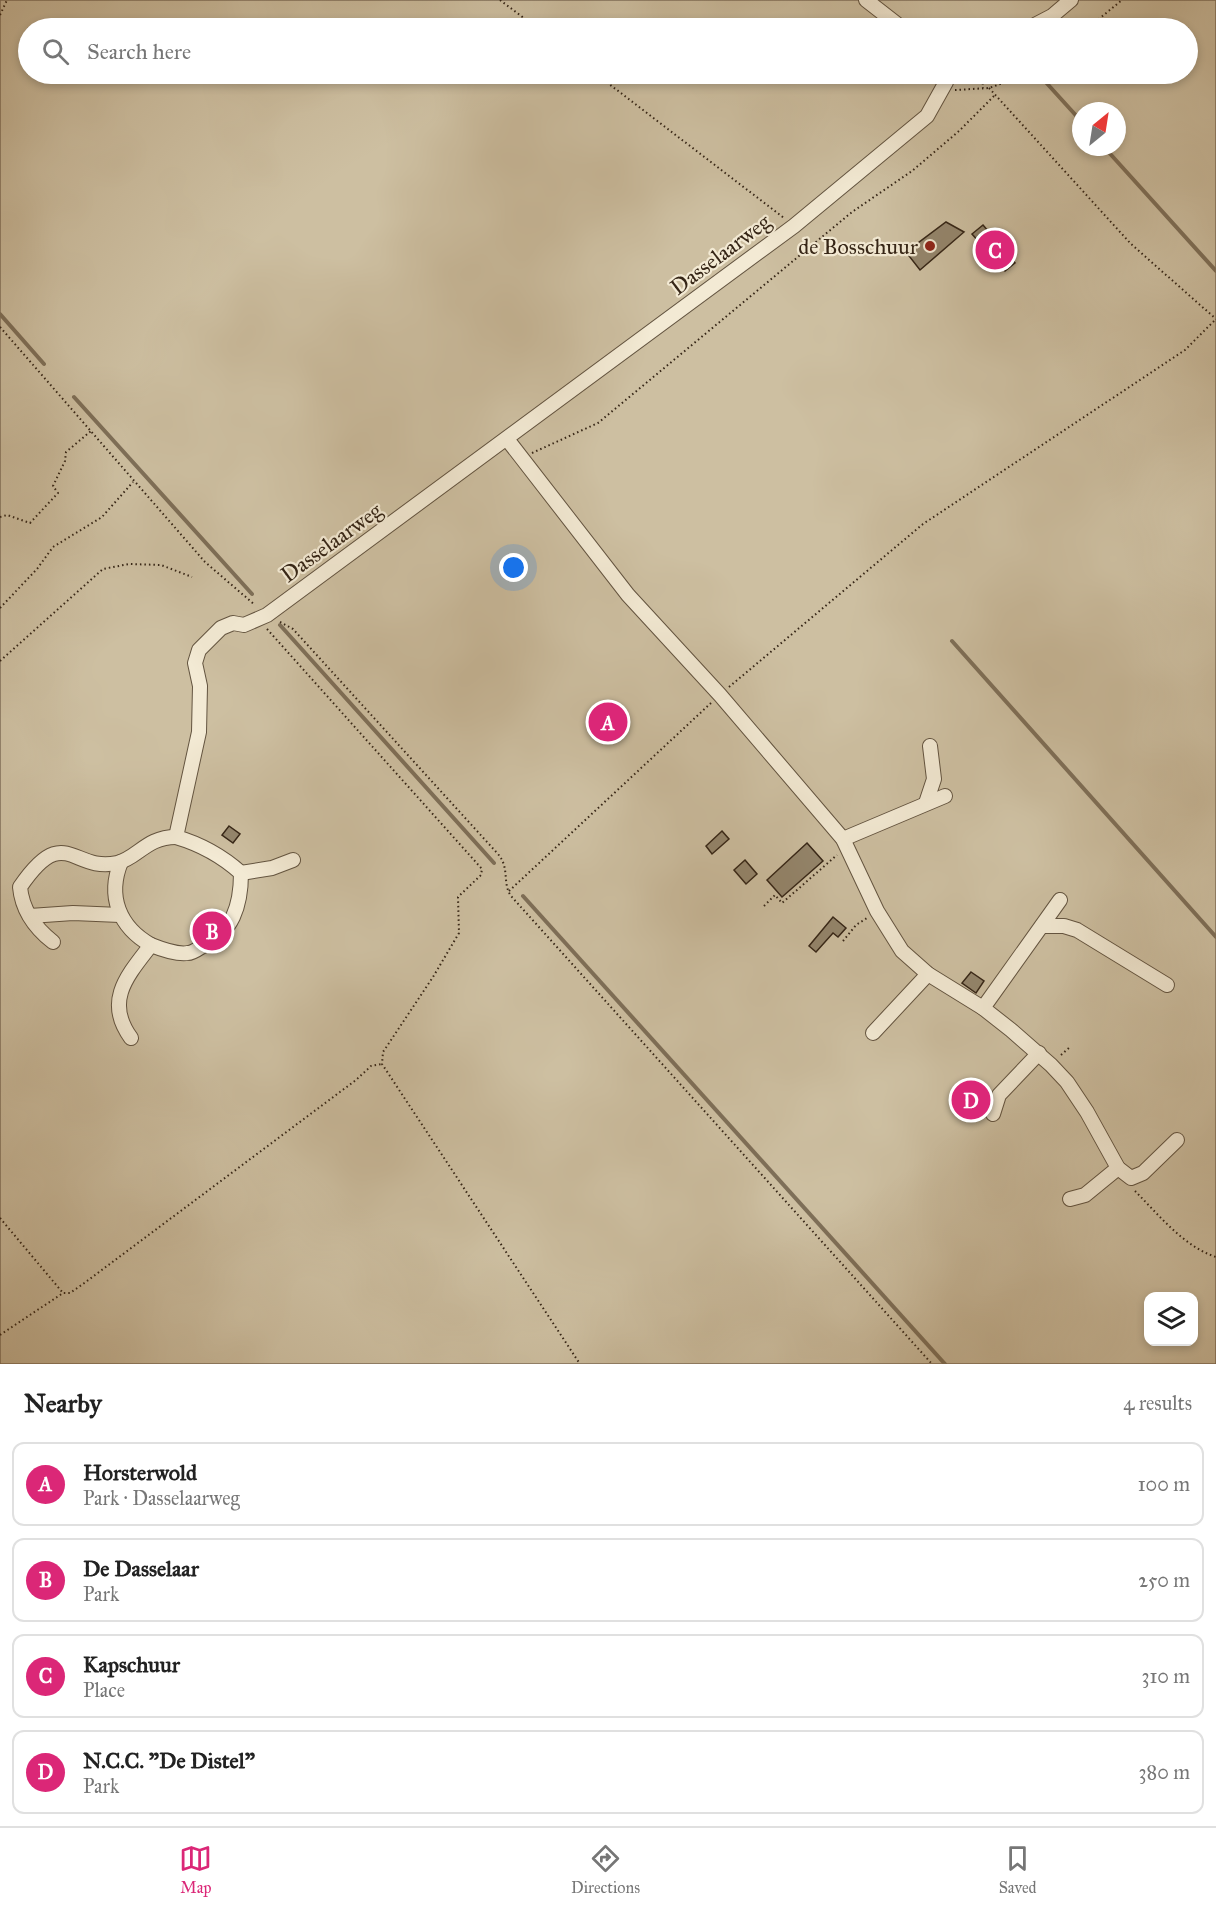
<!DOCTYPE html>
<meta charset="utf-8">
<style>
:root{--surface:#fff;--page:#f6f6f6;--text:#222;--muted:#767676;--line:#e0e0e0;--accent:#db2777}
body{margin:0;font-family:"IM FELL Great Primer",serif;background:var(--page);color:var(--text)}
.controls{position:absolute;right:18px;bottom:18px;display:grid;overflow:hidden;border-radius:12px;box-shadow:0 3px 9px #0003}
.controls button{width:54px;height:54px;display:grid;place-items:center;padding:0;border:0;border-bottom:2px solid var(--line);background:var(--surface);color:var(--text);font:30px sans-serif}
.compass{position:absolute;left:1072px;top:102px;width:54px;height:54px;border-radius:50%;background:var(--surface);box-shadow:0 3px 9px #0003;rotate:30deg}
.you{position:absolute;left:514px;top:568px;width:21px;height:21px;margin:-15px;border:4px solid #fff;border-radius:50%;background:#1a73e8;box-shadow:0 0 0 9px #1a73e833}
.badge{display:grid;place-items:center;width:39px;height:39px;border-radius:50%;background:var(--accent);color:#fff;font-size:20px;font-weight:700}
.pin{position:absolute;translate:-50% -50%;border:3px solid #fff;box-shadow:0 2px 6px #0006}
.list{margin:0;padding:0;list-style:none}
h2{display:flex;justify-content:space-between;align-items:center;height:78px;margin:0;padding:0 24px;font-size:26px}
h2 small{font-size:20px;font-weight:400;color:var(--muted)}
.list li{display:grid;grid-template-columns:39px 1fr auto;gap:18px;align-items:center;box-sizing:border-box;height:84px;margin:0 12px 12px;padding:0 12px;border:2px solid var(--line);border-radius:12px}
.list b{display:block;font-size:22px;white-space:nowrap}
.list p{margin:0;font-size:20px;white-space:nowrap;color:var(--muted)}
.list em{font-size:20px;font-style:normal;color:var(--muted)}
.icon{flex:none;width:33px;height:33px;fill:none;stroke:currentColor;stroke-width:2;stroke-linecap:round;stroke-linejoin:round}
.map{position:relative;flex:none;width:1216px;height:1364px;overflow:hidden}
.search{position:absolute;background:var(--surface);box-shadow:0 3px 9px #0003;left:18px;right:18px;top:18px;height:66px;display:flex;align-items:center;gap:15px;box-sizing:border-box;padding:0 21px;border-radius:33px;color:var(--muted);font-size:22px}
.sheet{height:462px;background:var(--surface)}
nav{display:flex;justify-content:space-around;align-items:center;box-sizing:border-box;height:84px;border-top:2px solid var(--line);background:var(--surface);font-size:16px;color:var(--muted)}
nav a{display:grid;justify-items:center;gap:3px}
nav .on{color:var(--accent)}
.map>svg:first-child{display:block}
.green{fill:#cdbfa1;stroke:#81725c;stroke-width:1.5;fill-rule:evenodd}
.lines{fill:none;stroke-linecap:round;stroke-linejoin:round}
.stream{stroke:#7e6f58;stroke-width:4}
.building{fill:#94866d;stroke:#352516;stroke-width:1.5}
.minor-casing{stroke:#635440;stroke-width:16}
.path{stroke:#352516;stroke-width:2;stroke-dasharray:1.5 3;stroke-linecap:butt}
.minor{stroke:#f3ead4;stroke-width:14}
.poi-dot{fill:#8f2418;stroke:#f3ead4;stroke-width:2}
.labels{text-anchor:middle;stroke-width:4.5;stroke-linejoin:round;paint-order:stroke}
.poi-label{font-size:22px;fill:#352516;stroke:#f3ead4;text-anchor:end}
.street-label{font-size:22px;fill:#352516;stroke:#f3ead4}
</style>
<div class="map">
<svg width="1216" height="1364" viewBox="0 0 1216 1364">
<rect width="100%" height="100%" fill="#ecdfbd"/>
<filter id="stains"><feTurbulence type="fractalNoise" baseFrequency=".00333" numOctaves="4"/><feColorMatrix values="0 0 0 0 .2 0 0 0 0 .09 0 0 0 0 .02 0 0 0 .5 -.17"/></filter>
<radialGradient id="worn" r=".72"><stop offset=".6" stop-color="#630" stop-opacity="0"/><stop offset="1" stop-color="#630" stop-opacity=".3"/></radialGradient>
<!-- green -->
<path class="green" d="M0,0H1216V1364H0ZM28,28H1188V74H28ZM1081,111H1117V147H1081ZM1148,1296H1194V1342H1148Z"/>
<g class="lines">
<!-- stream -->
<g class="stream">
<path d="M1042,78L1081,121"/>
<path d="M1104,147L1216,271"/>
<path d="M0,314L44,364"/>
<path d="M74,397L252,594"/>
<path d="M280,625L494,863"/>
<path d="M952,641L1216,937"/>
<path d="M523,896L945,1364"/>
</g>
</g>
<!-- building -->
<g class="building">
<path d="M946,222L964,232L920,270L906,252Z"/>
<path d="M983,225L1015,263L1005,271L972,234Z"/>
<path d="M229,826L240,834L233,843L222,835Z"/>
<path d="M722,831L729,839L712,854L706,846Z"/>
<path d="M807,843L823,861L782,897L767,880Z"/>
<path d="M745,860L757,874L746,884L734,870Z"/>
<path d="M833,917L846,928L838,937L833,933L816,952L809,946Z"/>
<path d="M971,972L984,981L976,993L962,983Z"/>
</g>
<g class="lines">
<!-- minor casing -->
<g class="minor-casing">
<g id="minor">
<path d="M866,0L902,28"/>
<path d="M1029,28L1052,16L1071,0"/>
<path d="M507,439L628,595L720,695L843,839L877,911L902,951L928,974L983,1008L1011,1030L1051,1065L1067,1082L1087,1112L1118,1168L1131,1178L1143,1173L1177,1140"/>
<path d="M926,803L934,779L930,746"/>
<path d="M843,839L945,796"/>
<path d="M121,862C107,896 119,927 151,945"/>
<path d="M241,873L272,868L293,860"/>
<path d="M30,916L73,913L120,915"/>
<path d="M1042,926H1064L1077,930L1167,985"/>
<path d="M53,942C35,928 22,909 20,887C65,821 72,873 117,863C138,858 146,837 176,837"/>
<path d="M983,1008L1060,900"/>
<path d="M873,1033L928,974"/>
<path d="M131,1038C104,1001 127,976 151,945C161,949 177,955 188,953C192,953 198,949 201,947C233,933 241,905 241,873C222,856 200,844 176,837L199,732L200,686L195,663L199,650L221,628L233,623L244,625L267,615L794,226L927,116L946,82L948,74"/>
<path d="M993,1114L999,1095L1039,1053"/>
<path d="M1070,1199L1085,1195L1118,1168"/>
</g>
</g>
<!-- path -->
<g class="path">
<path d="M500,0L537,28"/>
<path d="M0,15L7,0"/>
<path d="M912,20L934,28"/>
<path d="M1088,28L1122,0"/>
<path d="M596,74L784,218"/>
<path d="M982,74L983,88"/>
<path d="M989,88L1131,244L1216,319"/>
<path d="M955,90L989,88L1029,74"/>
<path d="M0,327L205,562L255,605"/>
<path d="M532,453L598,423L852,212L912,171L959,131L995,95"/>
<path d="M0,517L7,515L30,523L58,493L53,486L65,461L66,452L91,431"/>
<path d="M0,608L37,569L53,547L102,517L133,482"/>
<path d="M280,622L293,629L498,854C510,868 502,883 511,896L932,1364"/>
<path d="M267,629L482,869L481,875L458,897L459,933L433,977L383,1052L382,1064L580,1364"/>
<path d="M0,661L103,569L129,564L161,565L192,577"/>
<path d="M729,687L923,524L1185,350L1216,319"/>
<path d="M509,891L711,703"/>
<path d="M764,906L775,895L782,903L837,855"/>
<path d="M843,941L856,925L867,918"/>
<path d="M1061,1055L1070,1047"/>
<path d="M1135,1191C1159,1215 1183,1246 1216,1257"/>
<path d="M0,1218L63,1293"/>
<path d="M0,1335L63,1293H70L83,1284L356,1080L371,1066L382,1064"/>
</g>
<!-- minor -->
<use href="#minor" class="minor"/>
</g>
<!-- markers -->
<circle class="poi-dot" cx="930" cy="246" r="6"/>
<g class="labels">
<!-- poi labels -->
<g class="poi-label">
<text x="918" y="254">de Bosschuur</text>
</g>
<!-- street labels -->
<g class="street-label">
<text transform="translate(720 254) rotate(-37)" y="8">Dasselaarweg</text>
<text transform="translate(331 542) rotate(-36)" y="8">Dasselaarweg</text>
</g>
</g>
<rect width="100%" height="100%" filter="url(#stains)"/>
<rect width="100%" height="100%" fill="url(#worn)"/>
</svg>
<div class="controls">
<button><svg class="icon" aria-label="layers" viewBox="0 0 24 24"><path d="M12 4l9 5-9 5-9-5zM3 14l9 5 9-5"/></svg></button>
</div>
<svg class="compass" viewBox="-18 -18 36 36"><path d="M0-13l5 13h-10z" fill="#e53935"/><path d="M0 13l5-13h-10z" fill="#767676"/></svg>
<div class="you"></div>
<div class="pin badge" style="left:608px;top:722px">A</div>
<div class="pin badge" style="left:212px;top:931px">B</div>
<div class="pin badge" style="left:995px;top:250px">C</div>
<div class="pin badge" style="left:971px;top:1100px">D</div>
<div class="search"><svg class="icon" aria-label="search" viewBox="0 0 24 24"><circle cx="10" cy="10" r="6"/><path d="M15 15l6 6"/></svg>Search here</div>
</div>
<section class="sheet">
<h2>Nearby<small>4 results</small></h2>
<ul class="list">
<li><span class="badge">A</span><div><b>Horsterwold</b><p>Park · Dasselaarweg</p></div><em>100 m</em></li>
<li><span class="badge">B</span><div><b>De Dasselaar</b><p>Park</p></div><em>250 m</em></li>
<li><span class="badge">C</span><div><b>Kapschuur</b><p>Place</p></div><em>310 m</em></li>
<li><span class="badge">D</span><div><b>N.C.C. &quot;De Distel&quot;</b><p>Park</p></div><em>380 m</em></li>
</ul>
</section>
<nav>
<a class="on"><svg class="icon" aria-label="map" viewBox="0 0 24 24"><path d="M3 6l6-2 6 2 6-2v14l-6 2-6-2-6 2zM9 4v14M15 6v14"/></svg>Map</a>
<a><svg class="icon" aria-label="directions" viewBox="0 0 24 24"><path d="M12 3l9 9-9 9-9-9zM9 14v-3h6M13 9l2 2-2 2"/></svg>Directions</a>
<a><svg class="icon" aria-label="saved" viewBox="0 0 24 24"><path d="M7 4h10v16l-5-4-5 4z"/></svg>Saved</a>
</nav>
